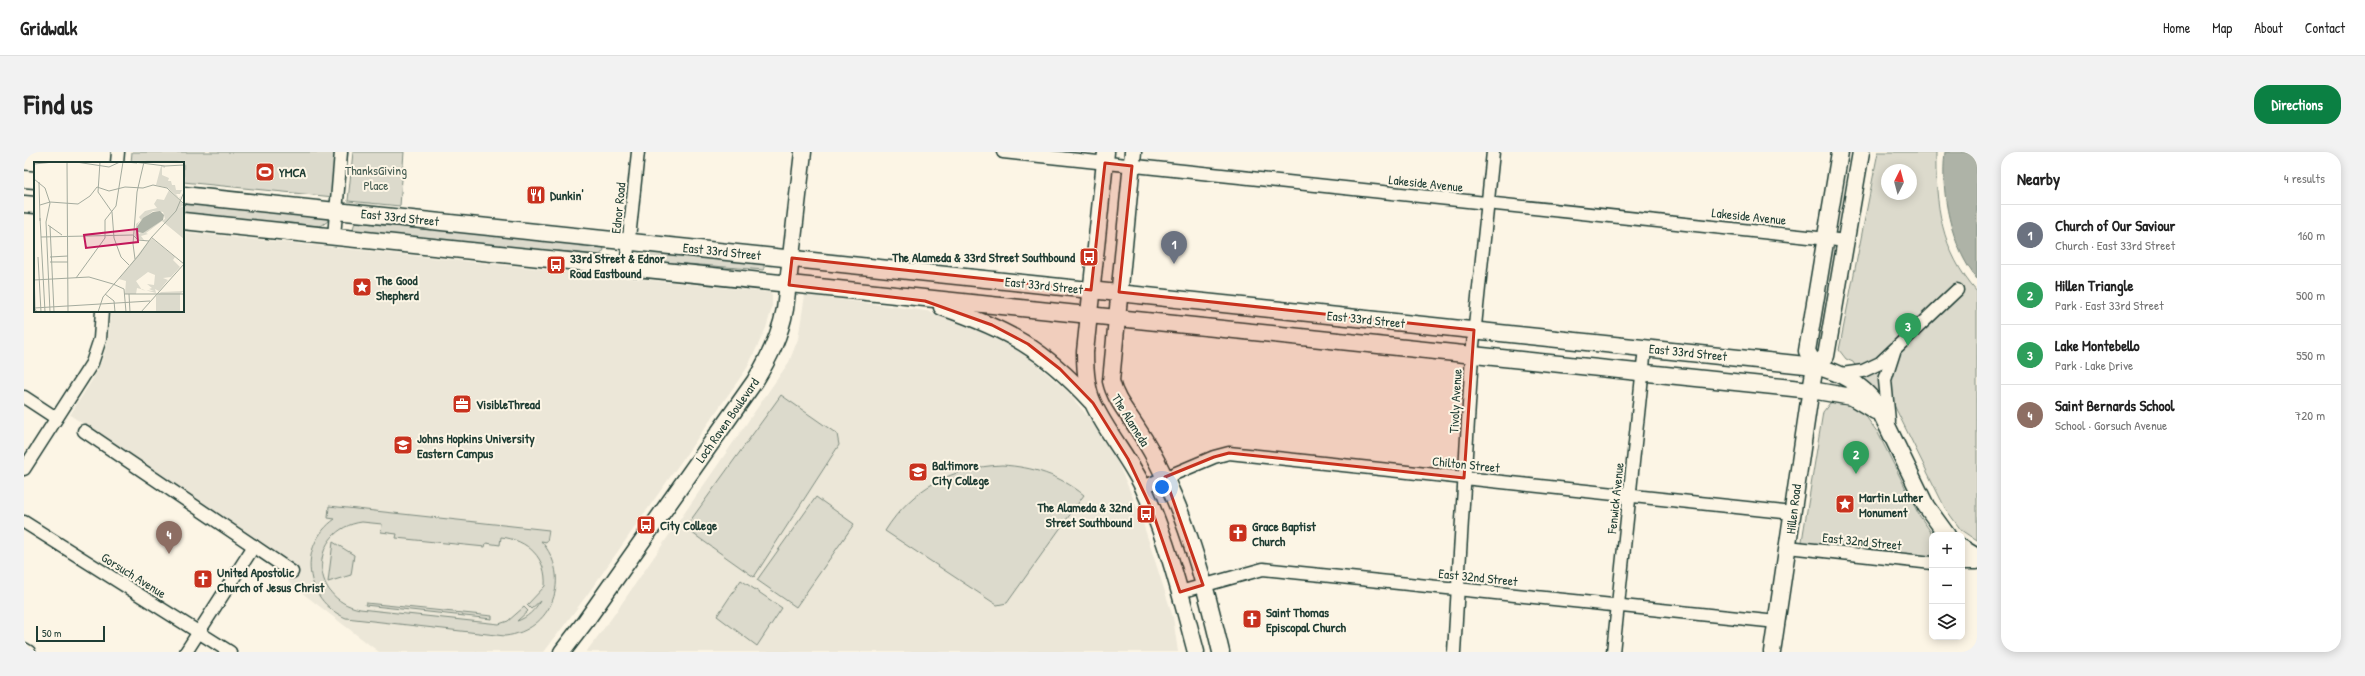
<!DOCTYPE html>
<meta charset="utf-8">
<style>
:root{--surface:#fff;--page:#f2f2f2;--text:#222;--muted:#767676;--line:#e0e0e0;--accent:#0b8043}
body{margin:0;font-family:"Patrick Hand",sans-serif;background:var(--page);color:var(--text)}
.controls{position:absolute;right:12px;bottom:12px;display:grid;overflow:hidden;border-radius:8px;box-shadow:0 2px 10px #0003}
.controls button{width:36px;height:36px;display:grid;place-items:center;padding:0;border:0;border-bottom:1px solid var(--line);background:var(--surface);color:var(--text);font:20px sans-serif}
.compass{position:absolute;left:1857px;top:12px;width:36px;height:36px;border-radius:50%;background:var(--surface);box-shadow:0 2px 10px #0003;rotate:6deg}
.scale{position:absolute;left:12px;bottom:10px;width:69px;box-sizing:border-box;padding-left:4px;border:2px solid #1f3d34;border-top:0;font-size:11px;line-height:14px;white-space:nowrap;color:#1f3d34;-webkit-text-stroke:3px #fcf5e5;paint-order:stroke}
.you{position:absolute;left:1138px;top:335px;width:14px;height:14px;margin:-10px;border:3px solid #fff;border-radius:50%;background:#1a73e8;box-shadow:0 0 0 6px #1a73e833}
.badge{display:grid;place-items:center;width:26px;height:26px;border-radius:50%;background:var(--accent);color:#fff;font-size:13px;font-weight:700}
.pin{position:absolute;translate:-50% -33px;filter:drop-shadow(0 1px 2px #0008)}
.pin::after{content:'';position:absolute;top:21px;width:14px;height:12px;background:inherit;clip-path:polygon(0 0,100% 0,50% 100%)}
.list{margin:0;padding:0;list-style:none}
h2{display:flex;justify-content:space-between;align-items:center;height:52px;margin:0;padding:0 16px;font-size:17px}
h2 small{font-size:13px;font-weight:400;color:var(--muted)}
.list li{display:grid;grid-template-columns:26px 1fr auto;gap:12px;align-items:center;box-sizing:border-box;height:60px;padding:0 16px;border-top:1px solid var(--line)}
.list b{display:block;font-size:15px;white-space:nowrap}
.list p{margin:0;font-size:13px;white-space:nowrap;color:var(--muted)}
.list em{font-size:13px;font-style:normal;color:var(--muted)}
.icon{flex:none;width:22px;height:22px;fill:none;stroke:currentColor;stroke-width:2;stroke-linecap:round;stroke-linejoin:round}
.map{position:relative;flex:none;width:1953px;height:500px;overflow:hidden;border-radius:16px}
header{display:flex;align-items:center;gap:24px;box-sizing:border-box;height:56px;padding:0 20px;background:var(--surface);border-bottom:1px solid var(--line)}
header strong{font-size:19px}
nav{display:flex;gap:22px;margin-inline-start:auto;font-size:14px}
.intro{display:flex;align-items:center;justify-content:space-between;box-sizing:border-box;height:96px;padding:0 24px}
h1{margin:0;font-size:28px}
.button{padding:10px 18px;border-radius:16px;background:var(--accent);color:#fff;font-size:14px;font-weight:700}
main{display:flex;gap:24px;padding:0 24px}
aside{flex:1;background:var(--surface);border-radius:16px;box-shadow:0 2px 10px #0003}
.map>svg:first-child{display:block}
.built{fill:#ece7d8}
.green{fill:#dcdacc;stroke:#7e8c80;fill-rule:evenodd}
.water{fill:#aeb3a7;stroke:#758479}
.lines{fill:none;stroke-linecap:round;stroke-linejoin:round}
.minor-casing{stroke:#1f3d34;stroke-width:15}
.major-casing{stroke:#1f3d34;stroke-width:19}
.minor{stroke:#fcf5e5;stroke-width:12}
.major{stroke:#fcf5e5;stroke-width:16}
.marked{fill:#c8321e;fill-opacity:0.2;stroke:#c8321e;stroke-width:3;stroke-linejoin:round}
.labels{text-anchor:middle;stroke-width:4;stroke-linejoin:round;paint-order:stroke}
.park-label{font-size:13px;fill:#455c52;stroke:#fcf5e5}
.poi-label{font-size:13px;font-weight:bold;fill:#1f3d34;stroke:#fcf5e5;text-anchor:start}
.street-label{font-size:13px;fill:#1f3d34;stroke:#fcf5e5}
.inset-road{fill:none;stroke:#a4ab9e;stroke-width:1}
.view{fill:#c2185b;fill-opacity:0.15;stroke:#c2185b;stroke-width:2}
.inset-edge{fill:none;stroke:#1f3d34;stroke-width:2}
</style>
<header>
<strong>Gridwalk</strong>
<nav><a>Home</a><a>Map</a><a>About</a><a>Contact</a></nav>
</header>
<div class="intro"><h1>Find us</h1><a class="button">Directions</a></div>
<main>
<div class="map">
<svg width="1953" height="500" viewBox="0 0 1953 500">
<rect width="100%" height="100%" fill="#fcf5e5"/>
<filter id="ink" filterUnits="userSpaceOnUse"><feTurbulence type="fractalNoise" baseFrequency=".025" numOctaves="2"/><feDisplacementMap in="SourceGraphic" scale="8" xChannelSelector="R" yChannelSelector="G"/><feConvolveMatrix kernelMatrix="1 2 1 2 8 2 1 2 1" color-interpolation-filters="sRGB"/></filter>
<g filter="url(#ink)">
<!-- built -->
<g class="built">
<path d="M159,80L742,140H746L748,144V156L742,176L723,216L563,443L520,500H355L264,430L273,417L46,263L70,225L78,208L84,189L87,159H159Z"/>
<path d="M781,143L903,159L946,174L999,201L1042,238L1071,273L1092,307L1116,362L1149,465L1154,500H562L587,467L765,210L774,187Z"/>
</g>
<!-- green -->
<g class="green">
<path d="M108,0H324L320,46L159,30V11H107Z"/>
<path d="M329,0H380L376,54L324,49Z"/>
<path d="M1854,0H1912C1911,52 1917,99 1953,140V389L1937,378L1921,356L1866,245L1855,243L1841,230L1829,210L1822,207L1815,198ZM1863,18H1887V42H1863Z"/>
<path d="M159,50L302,65L304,69L297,74C251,69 205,68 159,64Z"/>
<path d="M331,70L406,78L430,76L579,94L580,98L576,103L535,99L514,101L328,80Z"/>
<path d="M624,96L740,108V118L651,111L622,113Z"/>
<path d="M757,243L813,282L815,293L730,425L661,376Z"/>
<path d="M1815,249L1835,255L1854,281L1895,363L1909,383L1908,407L1781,391L1778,389L1799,260L1806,251Z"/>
<path d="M978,313C1009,315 1035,323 1060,343L983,451L973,453L861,379C888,336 928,315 978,313Z"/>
<path d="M792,345L830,372L772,455L733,428Z"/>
<path d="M305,354L525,378L523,390L517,389C549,425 528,479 481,484L322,466C280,448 273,394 311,367L304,366ZM338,370L358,372L357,380L373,382L372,386L461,395L462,391L476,393L477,385C504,388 523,406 521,434L503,453L507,457L516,449C511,458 503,466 493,469L504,459L500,455L484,469L475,472L336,457C284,447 285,377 338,370Z"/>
<path d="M309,390L330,403L327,423L304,430Z"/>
<path d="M717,428L758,456L733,494L693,464Z"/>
<path d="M342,451L468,464V467L341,453Z"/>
</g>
<!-- water -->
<path class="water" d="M1921,0H1953V127C1927,95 1916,41 1921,0Z"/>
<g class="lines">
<!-- minor casing -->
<g class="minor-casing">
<g id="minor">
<path d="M979,0L1823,89"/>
<path d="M93,11L94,0"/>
<path d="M310,85L317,0"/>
<path d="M602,115L614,0"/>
<path d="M1818,222L1839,219L1856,211L1933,138"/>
<path d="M0,245L32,266"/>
<path d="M1865,269L1861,228L1870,200"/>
<path d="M60,279L268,420"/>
<path d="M0,317L68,211L76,187L78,159"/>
<path d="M1119,335L1190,305L1205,301L1769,361"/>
<path d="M0,370L206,500"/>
<path d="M1764,395L1908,411"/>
<path d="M1938,411H1953"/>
<path d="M1156,440L1239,417L1753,470"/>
<path d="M0,497L5,500"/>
<path d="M162,500L230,394"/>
<path d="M1430,500L1448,203L1469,0"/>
<path d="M1589,500L1621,196"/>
</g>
</g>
<!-- major casing -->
<g class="major-casing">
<g id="major">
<path d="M1082,0L1061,200C1061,217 1062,236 1069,251C1083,281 1105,306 1119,335C1143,387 1157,444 1172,500"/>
<path d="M1109,0L1087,229C1091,247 1103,260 1113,276C1123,291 1132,307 1140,324C1167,378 1183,441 1197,500"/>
<path d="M0,27L11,28"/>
<path d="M159,43L1791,214C1818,221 1836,231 1853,253L1902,354L1923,383"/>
<path d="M0,52L11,53"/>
<path d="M159,69L1787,238L1828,245L1851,259"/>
<path d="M918,155C985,178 1019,197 1067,249"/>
<path d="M1791,214L1783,199L1816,0"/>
<path d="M1938,396L1953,405"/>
<path d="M538,500L561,470L731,229C745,206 756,184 761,157L779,0"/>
<path d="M1748,500L1785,249L1791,214L1802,204L1837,0"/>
</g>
</g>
<!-- minor -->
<use href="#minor" class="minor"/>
<!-- major -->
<use href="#major" class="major"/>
</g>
</g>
<!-- marked area -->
<path class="marked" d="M1081,11L1108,14L1095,140L1450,178L1440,326L1205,301L1190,305L1141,325L1179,433L1156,440L1128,358L1104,307L1069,251L1036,217L1004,192L968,173L901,149L765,133L768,106L1067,138Z"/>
<!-- icons -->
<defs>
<g id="stadium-square" transform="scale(1)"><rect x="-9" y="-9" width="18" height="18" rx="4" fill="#c8321e" stroke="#fcf5e5"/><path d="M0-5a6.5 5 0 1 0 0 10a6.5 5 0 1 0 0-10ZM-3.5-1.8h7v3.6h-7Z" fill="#fff"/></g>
<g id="restaurant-square" transform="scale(1)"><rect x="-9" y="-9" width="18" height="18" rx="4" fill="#c8321e" stroke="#fcf5e5"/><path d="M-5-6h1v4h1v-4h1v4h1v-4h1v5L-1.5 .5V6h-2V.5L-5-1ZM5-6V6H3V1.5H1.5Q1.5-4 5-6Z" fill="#fff"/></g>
<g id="bus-square" transform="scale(1)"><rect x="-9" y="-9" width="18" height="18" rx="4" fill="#c8321e" stroke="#fcf5e5"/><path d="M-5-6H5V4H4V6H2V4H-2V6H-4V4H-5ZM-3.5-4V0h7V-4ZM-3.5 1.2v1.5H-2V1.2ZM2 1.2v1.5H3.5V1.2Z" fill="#fff"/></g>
<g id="sight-square" transform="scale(1)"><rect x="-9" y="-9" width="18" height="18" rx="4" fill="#c8321e" stroke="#fcf5e5"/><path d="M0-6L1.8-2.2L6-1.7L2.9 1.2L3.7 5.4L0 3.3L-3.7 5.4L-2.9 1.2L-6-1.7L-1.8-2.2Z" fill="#fff"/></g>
<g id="office-square" transform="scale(1)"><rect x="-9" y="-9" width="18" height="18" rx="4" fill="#c8321e" stroke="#fcf5e5"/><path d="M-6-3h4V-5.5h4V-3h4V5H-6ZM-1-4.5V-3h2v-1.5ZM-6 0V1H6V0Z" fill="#fff"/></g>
<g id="university-square" transform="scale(1)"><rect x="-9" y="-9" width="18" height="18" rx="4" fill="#c8321e" stroke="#fcf5e5"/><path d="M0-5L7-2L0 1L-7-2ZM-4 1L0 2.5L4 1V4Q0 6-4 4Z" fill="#fff"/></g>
<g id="school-square" transform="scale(1)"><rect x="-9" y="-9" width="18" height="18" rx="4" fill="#c8321e" stroke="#fcf5e5"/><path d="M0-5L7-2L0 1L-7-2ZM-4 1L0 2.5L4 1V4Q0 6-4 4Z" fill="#fff"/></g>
<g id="church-square" transform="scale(1)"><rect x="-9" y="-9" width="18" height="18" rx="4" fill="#c8321e" stroke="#fcf5e5"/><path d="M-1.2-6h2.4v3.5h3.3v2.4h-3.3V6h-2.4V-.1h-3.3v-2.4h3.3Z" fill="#fff"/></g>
</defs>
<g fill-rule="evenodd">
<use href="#stadium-square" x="241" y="20"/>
<use href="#restaurant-square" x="512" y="43"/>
<use href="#bus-square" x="1065" y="105"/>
<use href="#bus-square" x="532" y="113"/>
<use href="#sight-square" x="338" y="135"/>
<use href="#office-square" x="438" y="252"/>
<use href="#university-square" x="379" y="293"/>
<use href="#school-square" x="894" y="320"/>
<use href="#sight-square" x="1821" y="352"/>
<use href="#bus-square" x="1122" y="362"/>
<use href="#bus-square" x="622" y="373"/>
<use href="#church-square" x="1214" y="381"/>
<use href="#church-square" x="179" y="427"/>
<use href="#church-square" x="1228" y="467"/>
</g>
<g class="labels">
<!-- park labels -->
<g class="park-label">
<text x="352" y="23">ThanksGiving<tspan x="352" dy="15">Place</tspan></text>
</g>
<!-- poi labels -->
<g class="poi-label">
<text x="255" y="25">YMCA</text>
<text x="526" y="48">Dunkin'</text>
<text x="1051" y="110" text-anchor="end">The Alameda &amp; 33rd Street Southbound</text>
<text x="546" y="111">33rd Street &amp; Ednor<tspan x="546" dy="15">Road Eastbound</tspan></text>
<text x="352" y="133">The Good<tspan x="352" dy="15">Shepherd</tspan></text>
<text x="452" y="257">VisibleThread</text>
<text x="393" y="291">Johns Hopkins University<tspan x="393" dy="15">Eastern Campus</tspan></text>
<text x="908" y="318">Baltimore<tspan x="908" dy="15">City College</tspan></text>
<text x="1835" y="350">Martin Luther<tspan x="1835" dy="15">Monument</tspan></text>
<text x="1108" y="360" text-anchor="end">The Alameda &amp; 32nd<tspan x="1108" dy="15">Street Southbound</tspan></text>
<text x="636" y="378">City College</text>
<text x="1228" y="379">Grace Baptist<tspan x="1228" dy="15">Church</tspan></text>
<text x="193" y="425">United Apostolic<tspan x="193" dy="15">Church of Jesus Christ</tspan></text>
<text x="1242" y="465">Saint Thomas<tspan x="1242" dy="15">Episcopal Church</tspan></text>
</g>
<!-- street labels -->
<g class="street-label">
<text transform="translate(1402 31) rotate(6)" y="5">Lakeside Avenue</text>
<text transform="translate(594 56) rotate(-84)" y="5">Ednor Road</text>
<text transform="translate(1725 64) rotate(6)" y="5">Lakeside Avenue</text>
<text transform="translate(376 65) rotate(6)" y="5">East 33rd Street</text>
<text transform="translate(698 99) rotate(6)" y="5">East 33rd Street</text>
<text transform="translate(1020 133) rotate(6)" y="5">East 33rd Street</text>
<text transform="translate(1342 167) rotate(6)" y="5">East 33rd Street</text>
<text transform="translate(1664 200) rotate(6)" y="5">East 33rd Street</text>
<text transform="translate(1431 249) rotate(-87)" y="5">Tivoly Avenue</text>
<text transform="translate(703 268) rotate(-55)" y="5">Loch Raven Boulevard</text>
<text transform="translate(1107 268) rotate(58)" y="5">The Alameda</text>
<text transform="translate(1442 312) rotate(6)" y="5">Chilton Street</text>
<text transform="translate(1591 346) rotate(-84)" y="5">Fenwick Avenue</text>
<text transform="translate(1769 357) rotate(-83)" y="5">Hillen Road</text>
<text transform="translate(1838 389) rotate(6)" y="5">East 32nd Street</text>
<text transform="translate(110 423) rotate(32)" y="5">Gorsuch Avenue</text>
<text transform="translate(1454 425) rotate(6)" y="5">East 32nd Street</text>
</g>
</g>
<!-- overview -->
<g transform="translate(10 10)">
<rect width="150" height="150" fill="#fcf5e5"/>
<path d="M127,4H131V6L128,5V13L135,16L134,19H137L138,23H141L142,28H148L146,32H142L145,36L147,34L146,37L134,26L122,23ZM135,28L150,43L145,46L150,44V77L128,59L112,71L114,72L107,74L110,78L104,77L101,74L102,62L107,58L105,55L111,49L123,46L120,42L123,37L130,38ZM119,49L129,50L131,57L105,72L102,67L105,60ZM117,76L141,95L139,98L146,105L137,115L129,116L134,118L125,129L121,127L122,131L103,126L102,132H91L92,119L85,117ZM114,110L121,113L120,123L113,122L118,126L115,127L120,129L108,128L102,119ZM150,129L146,132V150H122V134L127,130Z" fill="#dcdacc" fill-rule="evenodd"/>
<path d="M126,49L130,53L129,58L109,71L103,70L102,66L109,56L119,50Z" fill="#aeb3a7"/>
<path class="inset-road" d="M33,0L34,150M42,0L75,5L86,0M66,0L64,30L78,50L80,76L87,95L95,103M91,0L103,1M100,0L131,4L150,3M0,2L20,0M0,17L11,26L16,41L12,60L16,150M5,20L6,59M6,43L16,40L44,42L56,34L63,25L75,29L91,25L109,26L119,23L133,26L150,42M6,56L11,150M14,63L28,73M16,64L20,150M7,75L99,73L104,78L115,79M117,75L150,102M4,95L7,150M16,95L34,94M101,97L99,82L103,30L110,0M16,100H34M0,104L1,148M42,116L71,76V58L82,44L89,0M0,118L55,115L79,122L90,127L92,150M71,132L80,139L81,150M91,132H150M95,132L96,150M3,150L0,146L116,139M64,150L69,135L105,93L117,76L142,49L150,30M107,150L150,102"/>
<path class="view" d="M103,67L104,80L52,86L50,73Z"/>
<rect width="150" height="150" class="inset-edge"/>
</g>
</svg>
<div class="controls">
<button>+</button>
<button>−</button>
<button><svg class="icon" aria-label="layers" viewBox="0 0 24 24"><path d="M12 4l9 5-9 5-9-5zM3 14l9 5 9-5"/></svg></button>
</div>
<svg class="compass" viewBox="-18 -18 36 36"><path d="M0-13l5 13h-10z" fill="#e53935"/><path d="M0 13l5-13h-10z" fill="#767676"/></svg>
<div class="scale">50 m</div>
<div class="you"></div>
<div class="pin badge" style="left:1150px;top:112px;background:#6b7280">1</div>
<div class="pin badge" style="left:1832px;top:322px;background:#2e9e5b">2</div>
<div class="pin badge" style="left:1884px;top:194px;background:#2e9e5b">3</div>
<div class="pin badge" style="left:145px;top:402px;background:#8d6e63">4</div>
</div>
<aside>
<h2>Nearby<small>4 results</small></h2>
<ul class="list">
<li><span class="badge" style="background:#6b7280">1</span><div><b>Church of Our Saviour</b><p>Church · East 33rd Street</p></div><em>160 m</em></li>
<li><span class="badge" style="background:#2e9e5b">2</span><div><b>Hillen Triangle</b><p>Park · East 33rd Street</p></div><em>500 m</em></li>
<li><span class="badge" style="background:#2e9e5b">3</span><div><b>Lake Montebello</b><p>Park · Lake Drive</p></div><em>550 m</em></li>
<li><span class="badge" style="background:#8d6e63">4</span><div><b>Saint Bernards School</b><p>School · Gorsuch Avenue</p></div><em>720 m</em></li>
</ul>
</aside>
</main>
